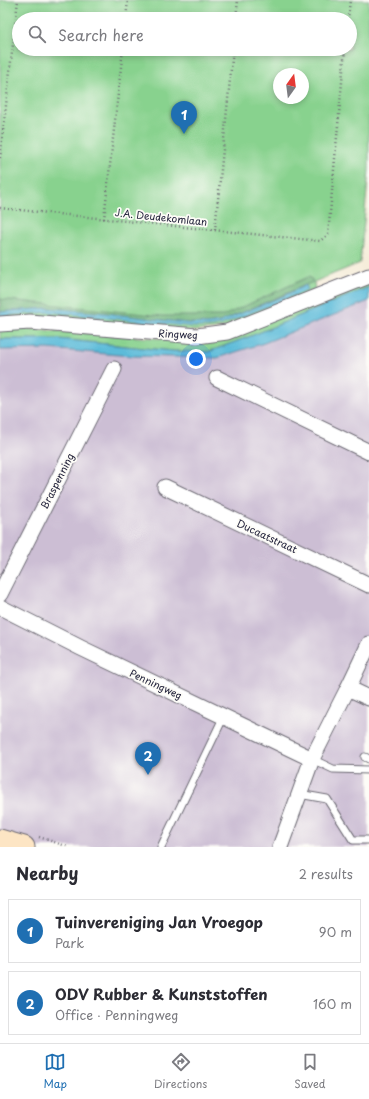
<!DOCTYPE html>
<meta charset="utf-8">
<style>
:root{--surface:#fff;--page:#f2f2f3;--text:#2b2b33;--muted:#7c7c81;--line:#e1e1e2;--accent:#1f6fb2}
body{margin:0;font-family:"Playpen Sans",sans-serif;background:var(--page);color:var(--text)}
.compass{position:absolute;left:273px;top:68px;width:36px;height:36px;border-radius:50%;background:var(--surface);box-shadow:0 2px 6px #0003;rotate:14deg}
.you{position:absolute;left:196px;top:359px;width:14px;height:14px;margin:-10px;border:3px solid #fff;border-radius:50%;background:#1a73e8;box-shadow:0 0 0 6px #1a73e833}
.badge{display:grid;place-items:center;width:26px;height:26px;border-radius:50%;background:var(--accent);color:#fff;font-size:13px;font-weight:700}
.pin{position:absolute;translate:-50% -33px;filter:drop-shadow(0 1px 2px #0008)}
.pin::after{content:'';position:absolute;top:21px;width:14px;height:12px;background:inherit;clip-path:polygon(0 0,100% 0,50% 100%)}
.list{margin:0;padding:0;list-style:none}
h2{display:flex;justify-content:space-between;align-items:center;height:52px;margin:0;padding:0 16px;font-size:17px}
h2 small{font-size:13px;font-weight:400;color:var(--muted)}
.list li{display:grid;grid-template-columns:26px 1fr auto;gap:12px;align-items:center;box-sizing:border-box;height:64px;margin:0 8px 8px;padding:0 8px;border:1px solid var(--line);border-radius:0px}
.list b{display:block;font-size:15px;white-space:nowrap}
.list p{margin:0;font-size:13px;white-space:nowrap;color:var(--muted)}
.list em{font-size:13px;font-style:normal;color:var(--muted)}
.icon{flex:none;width:22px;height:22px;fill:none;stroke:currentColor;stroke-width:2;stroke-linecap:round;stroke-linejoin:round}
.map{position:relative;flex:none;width:369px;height:847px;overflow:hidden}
.search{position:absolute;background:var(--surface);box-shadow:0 2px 6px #0003;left:12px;right:12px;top:12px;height:44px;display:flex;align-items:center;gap:10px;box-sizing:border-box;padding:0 14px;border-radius:22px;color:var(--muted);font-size:15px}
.sheet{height:196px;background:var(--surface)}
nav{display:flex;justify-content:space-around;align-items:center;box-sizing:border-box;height:56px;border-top:1px solid var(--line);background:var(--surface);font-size:11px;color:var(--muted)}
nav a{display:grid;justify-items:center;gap:2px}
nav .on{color:var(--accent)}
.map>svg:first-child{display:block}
.industrial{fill:#ccbed4}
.green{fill:#88d28e;stroke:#557a64;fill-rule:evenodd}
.forest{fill:#6eb479;stroke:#486b5a}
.water{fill:#5bbbd9;stroke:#3e6e8a}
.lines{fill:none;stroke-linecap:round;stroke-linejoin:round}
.service-casing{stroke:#6c6973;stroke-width:9}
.minor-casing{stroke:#6c6973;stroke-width:17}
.secondary-casing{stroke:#6c6973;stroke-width:23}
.path{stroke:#6c6973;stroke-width:2.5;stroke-dasharray:1 3;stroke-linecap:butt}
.service{stroke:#fff;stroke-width:7}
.minor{stroke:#fff;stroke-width:15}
.secondary{stroke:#fde5c4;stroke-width:21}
.labels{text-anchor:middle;stroke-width:3.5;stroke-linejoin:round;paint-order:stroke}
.street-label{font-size:10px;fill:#22223b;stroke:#fdfcf7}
</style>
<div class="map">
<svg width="369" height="847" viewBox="0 0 369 847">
<rect width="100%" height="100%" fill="#fdfcf7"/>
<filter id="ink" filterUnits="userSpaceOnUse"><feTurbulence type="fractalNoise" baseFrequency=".025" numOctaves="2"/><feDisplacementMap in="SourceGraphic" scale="8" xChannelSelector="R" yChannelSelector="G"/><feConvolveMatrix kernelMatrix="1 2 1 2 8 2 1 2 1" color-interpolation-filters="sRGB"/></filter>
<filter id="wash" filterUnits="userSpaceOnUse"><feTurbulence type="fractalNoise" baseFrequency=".012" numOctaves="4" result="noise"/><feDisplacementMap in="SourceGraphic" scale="16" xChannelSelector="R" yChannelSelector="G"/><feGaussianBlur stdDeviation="0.9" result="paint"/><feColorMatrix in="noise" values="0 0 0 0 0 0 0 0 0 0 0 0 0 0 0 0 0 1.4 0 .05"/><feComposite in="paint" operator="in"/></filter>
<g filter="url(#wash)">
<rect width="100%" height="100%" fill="#f6edda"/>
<!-- industrial -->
<path class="industrial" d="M369,272V847H0V336L205,339Z"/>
<!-- green -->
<g class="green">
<path d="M0,0H369V170L360,263L314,282L315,290L225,328L195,331L0,319V316L50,312L208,327L221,325L265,307L220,322L48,308L0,312ZM19,19H350V49H19ZM279,74H303V98H279Z"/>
<path d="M369,281V287L251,336L208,352L173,351L59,339H0V329L17,328L194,341Z"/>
</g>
<!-- forest -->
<path class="forest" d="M308,277L311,278L313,282L220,322L207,324L186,323L105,313L48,308L0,312V299L163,316H223Z"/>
<!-- water -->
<g class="water">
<path d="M306,285L308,290L221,325L208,327H195L50,312L0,316V312L48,308L105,313L186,323L207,324L220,322L283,296Z"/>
<path d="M369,287V301L264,343L217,358L131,356L48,349L0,350V339H59L173,351L208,352L251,336Z"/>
</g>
</g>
<g filter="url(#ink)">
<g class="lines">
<!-- service casing -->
<g class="service-casing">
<g id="service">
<path d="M365,757L369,759"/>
<path d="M312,759L333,769L369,770"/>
<path d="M299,794L327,799L353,840H369"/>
<path d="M161,847L224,716"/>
</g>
</g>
<!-- minor casing -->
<g class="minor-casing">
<g id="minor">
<path d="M0,324L30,322L197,336L227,332L369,276"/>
<path d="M217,378L369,452"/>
<path d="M165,487L369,585"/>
<path d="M0,594L114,369"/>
<path d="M0,607L81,648L312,759"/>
<path d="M348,688L369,698"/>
<path d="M280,847L312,759L348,688L369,644"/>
</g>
</g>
<!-- secondary casing -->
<g class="secondary-casing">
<path id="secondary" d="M0,840L24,847"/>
</g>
<!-- path -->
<g class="path">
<path d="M126,19L128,0"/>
<path d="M236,19L238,0"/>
<path d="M348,19L350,0"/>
<path d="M0,158L18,0"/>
<path d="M0,208L320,241L328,235L345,49"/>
<path d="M104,219L123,49"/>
<path d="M215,230L233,49"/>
<path d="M39,837L69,847"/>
</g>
<!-- service -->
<use href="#service" class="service"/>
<!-- minor -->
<use href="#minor" class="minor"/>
<!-- secondary -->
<use href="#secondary" class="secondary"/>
</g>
</g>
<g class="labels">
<!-- street labels -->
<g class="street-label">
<text transform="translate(161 217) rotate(6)" y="4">J.A. Deudekomlaan</text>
<text transform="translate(178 334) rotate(3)" y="4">Ringweg</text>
<text transform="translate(57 481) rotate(-63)" y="4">Braspenning</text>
<text transform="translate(267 536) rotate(25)" y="4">Ducaatstraat</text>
<text transform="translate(156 684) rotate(25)" y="4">Penningweg</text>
</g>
</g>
</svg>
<svg class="compass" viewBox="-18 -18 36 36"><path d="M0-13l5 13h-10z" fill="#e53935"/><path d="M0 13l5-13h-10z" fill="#7c7c81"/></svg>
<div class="you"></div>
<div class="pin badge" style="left:184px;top:134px">1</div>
<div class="pin badge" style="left:148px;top:775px">2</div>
<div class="search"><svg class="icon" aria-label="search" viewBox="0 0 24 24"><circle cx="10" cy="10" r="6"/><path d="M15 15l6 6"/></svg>Search here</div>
</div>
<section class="sheet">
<h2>Nearby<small>2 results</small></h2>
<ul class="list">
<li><span class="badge">1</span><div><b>Tuinvereniging Jan Vroegop</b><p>Park</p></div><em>90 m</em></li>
<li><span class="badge">2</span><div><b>ODV Rubber &amp; Kunststoffen</b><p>Office · Penningweg</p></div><em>160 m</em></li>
</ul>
</section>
<nav>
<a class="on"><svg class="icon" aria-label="map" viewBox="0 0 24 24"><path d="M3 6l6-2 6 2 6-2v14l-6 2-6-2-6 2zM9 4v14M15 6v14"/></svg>Map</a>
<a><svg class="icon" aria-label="directions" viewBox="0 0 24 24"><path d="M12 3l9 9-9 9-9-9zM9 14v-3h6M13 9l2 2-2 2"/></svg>Directions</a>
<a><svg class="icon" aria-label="saved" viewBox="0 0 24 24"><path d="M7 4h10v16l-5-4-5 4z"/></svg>Saved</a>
</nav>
